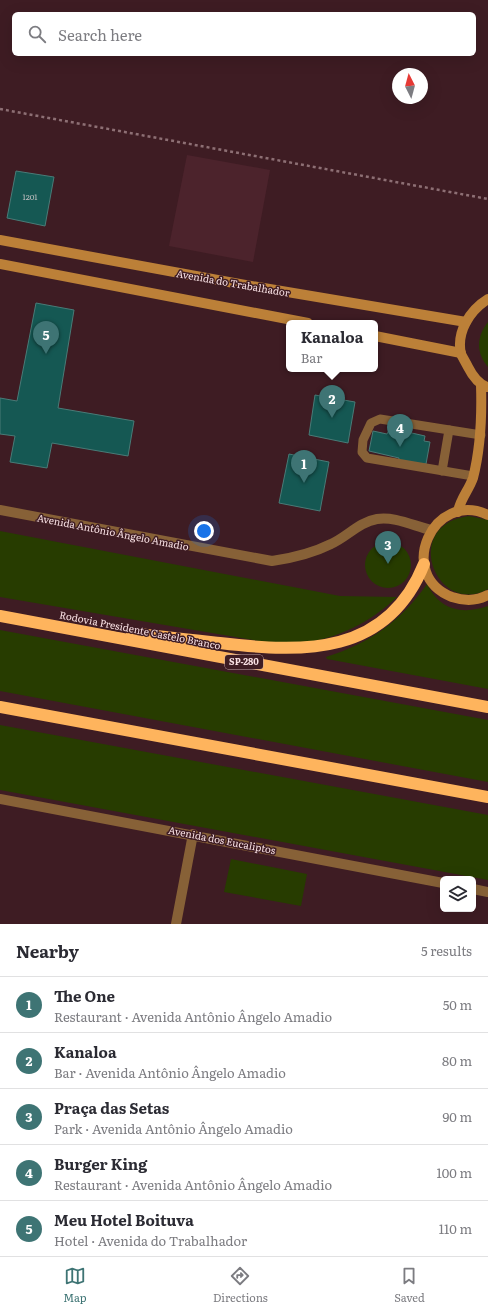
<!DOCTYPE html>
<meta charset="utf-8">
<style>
:root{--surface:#fff;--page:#f2f2f3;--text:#2b2b33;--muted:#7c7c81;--line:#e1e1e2;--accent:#3e7474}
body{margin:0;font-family:Literata,serif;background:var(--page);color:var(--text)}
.controls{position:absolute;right:12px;bottom:12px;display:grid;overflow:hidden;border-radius:6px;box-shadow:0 4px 16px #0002}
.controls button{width:36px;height:36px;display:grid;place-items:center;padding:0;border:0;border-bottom:1px solid var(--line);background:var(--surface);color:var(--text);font:20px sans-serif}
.compass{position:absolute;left:392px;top:68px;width:36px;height:36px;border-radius:50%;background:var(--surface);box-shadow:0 4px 16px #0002;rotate:354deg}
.you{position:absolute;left:204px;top:531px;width:14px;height:14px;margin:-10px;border:3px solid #fff;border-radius:50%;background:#1a73e8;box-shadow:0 0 0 6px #1a73e833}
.badge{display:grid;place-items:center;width:26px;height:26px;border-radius:50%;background:var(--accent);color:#fff;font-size:13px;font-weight:700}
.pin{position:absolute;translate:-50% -33px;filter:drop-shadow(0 1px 2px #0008)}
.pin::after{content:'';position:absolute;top:21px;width:14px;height:12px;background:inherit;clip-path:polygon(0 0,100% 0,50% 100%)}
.popup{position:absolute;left:286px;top:320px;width:92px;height:52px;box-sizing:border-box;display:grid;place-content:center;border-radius:6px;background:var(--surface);filter:drop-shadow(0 1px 3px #0005);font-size:13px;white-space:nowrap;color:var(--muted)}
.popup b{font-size:15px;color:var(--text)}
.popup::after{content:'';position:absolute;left:50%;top:100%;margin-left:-8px;border:8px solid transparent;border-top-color:var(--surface)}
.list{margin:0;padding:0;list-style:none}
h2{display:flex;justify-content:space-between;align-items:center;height:52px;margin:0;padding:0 16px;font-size:17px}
h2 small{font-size:13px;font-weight:400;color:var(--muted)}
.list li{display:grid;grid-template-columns:26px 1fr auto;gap:12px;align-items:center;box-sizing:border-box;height:56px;padding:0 16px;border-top:1px solid var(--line)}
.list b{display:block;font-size:15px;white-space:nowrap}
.list p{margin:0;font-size:13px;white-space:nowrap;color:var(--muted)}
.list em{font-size:13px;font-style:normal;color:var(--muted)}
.icon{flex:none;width:22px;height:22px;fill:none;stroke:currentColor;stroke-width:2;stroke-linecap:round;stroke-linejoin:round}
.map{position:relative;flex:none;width:488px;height:924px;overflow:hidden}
.search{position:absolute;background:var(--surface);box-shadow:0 4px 16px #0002;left:12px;right:12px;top:12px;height:44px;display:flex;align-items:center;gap:10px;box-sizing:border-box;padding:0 14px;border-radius:6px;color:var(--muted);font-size:15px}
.sheet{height:332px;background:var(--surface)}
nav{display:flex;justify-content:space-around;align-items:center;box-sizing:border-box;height:56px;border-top:1px solid var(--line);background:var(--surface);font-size:11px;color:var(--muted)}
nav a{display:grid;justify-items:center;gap:2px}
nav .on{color:var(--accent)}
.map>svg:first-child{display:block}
.built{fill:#4c232c}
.green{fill:#273c00}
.building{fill:#155853;stroke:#497b77}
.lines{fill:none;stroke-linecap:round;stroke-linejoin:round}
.path{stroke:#8d6f74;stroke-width:2.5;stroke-dasharray:3 3;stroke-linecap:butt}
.lane{stroke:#876137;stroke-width:9}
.street{stroke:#876137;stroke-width:10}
.secondary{stroke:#bc8038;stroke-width:10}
.highway{stroke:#feb45d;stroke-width:12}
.labels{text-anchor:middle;stroke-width:3;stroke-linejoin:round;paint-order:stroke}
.number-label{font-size:8px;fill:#bfbebf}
.shield{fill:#3e1c23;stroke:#c0a5a9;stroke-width:1}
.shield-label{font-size:9px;font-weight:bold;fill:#f8e0e3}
.street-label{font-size:10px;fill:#f8e0e3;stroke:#3e1c23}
</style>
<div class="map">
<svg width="488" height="924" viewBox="0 0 488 924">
<rect width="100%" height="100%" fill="#3e1c23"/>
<!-- built -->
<path class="built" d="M187,155L270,170L253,262L169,246Z"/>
<!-- green -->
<g class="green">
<path d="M488,322V367C476,353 476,337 488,322Z"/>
<path d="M469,516L488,520V589C437,618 399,525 469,516Z"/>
<path d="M0,531L340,596L397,597C371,622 339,638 303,643C291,645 277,643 265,642L0,597Z"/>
<circle cx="388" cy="565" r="23"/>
<path d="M427,584C440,610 462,615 488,606V689L327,659L326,657C370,643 400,622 427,584Z"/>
<path d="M0,630L488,720V782L0,691Z"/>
<path d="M0,725L488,815V880L0,790Z"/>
<path d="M231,859L307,874L301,906L224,892Z"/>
</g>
<!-- building -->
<g class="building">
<path d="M16,171L54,177L45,226L7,218Z"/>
<path d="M36,303L74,310L58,408L134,421L128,456L52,443L47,468L10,462L15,436L0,434V398L17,401Z"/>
<path d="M315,395L355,402L348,443L309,435Z"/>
<path d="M390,428L425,436L424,441L430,442L426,464L398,463L399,458L369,451L373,431L387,434Z"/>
<path d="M289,454L329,462L320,511L279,503Z"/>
</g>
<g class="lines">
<!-- path -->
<path class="path" d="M0,109L488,199"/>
<!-- lane -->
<g class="lane">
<path d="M442,471L449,430"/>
<path d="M473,476L367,458L362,452L363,440L371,423L380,419L481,435"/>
</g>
<!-- street -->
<g class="street">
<path d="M0,510L272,561C293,558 313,553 331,544C347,537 359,522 377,519C394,516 414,526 431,530"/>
<path d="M0,799L443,883"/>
<path d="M473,889L488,892"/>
<path d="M176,924L193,834"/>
</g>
<!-- secondary -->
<g class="secondary">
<path d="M0,240L234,283L466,322"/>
<path d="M0,264L308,323"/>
<path d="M375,336L461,353"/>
<path d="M487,387C479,384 472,375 468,367C466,363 463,358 461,354C456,332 470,310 488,299"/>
<path d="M458,512C460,499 469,490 473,478C481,447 482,416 481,385"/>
<path d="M488,515C433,489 395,575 452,597C464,601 477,601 488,595"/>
</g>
<!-- highway -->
<g class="highway">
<path d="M0,616L488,707"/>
<path d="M132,633C161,637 191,640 220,643C304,653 387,656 424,564"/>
<path d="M0,707L488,797"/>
</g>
</g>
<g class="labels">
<!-- number labels -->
<g class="number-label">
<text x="30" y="200">1201</text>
</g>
<!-- shield labels -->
<rect class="shield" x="225" y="655" width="38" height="14" rx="3"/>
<g class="shield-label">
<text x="244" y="665">SP-280</text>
</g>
<!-- street labels -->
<g class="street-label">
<text transform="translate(233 283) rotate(10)" y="4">Avenida do Trabalhador</text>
<text transform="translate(113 532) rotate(11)" y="4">Avenida Antônio Ângelo Amadio</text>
<text transform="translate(140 630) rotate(11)" y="4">Rodovia Presidente Castelo Branco</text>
<text transform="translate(222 840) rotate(11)" y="4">Avenida dos Eucaliptos</text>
</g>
</g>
</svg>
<div class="controls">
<button><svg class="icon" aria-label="layers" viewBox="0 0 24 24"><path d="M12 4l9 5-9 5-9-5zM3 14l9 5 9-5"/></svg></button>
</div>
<svg class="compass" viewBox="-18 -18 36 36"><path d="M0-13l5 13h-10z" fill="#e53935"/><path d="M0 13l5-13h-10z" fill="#7c7c81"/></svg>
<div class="you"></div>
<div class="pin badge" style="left:304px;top:483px">1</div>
<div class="pin badge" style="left:332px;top:418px">2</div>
<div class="popup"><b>Kanaloa</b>Bar</div>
<div class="pin badge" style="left:388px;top:564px">3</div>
<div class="pin badge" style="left:400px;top:447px">4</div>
<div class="pin badge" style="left:46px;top:354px">5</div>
<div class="search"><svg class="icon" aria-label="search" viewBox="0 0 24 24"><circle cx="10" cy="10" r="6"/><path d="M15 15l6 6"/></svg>Search here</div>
</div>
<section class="sheet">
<h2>Nearby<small>5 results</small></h2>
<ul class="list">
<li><span class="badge">1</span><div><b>The One</b><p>Restaurant · Avenida Antônio Ângelo Amadio</p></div><em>50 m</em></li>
<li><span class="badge">2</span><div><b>Kanaloa</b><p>Bar · Avenida Antônio Ângelo Amadio</p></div><em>80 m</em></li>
<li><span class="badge">3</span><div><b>Praça das Setas</b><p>Park · Avenida Antônio Ângelo Amadio</p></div><em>90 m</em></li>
<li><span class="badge">4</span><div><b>Burger King</b><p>Restaurant · Avenida Antônio Ângelo Amadio</p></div><em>100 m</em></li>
<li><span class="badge">5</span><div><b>Meu Hotel Boituva</b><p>Hotel · Avenida do Trabalhador</p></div><em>110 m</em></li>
</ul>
</section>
<nav>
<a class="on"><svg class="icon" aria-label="map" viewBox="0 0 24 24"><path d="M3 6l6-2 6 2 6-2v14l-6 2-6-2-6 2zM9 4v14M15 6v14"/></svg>Map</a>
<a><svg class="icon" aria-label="directions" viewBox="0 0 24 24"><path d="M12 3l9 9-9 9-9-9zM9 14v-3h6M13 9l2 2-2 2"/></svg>Directions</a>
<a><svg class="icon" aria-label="saved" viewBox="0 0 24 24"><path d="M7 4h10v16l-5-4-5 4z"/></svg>Saved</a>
</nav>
